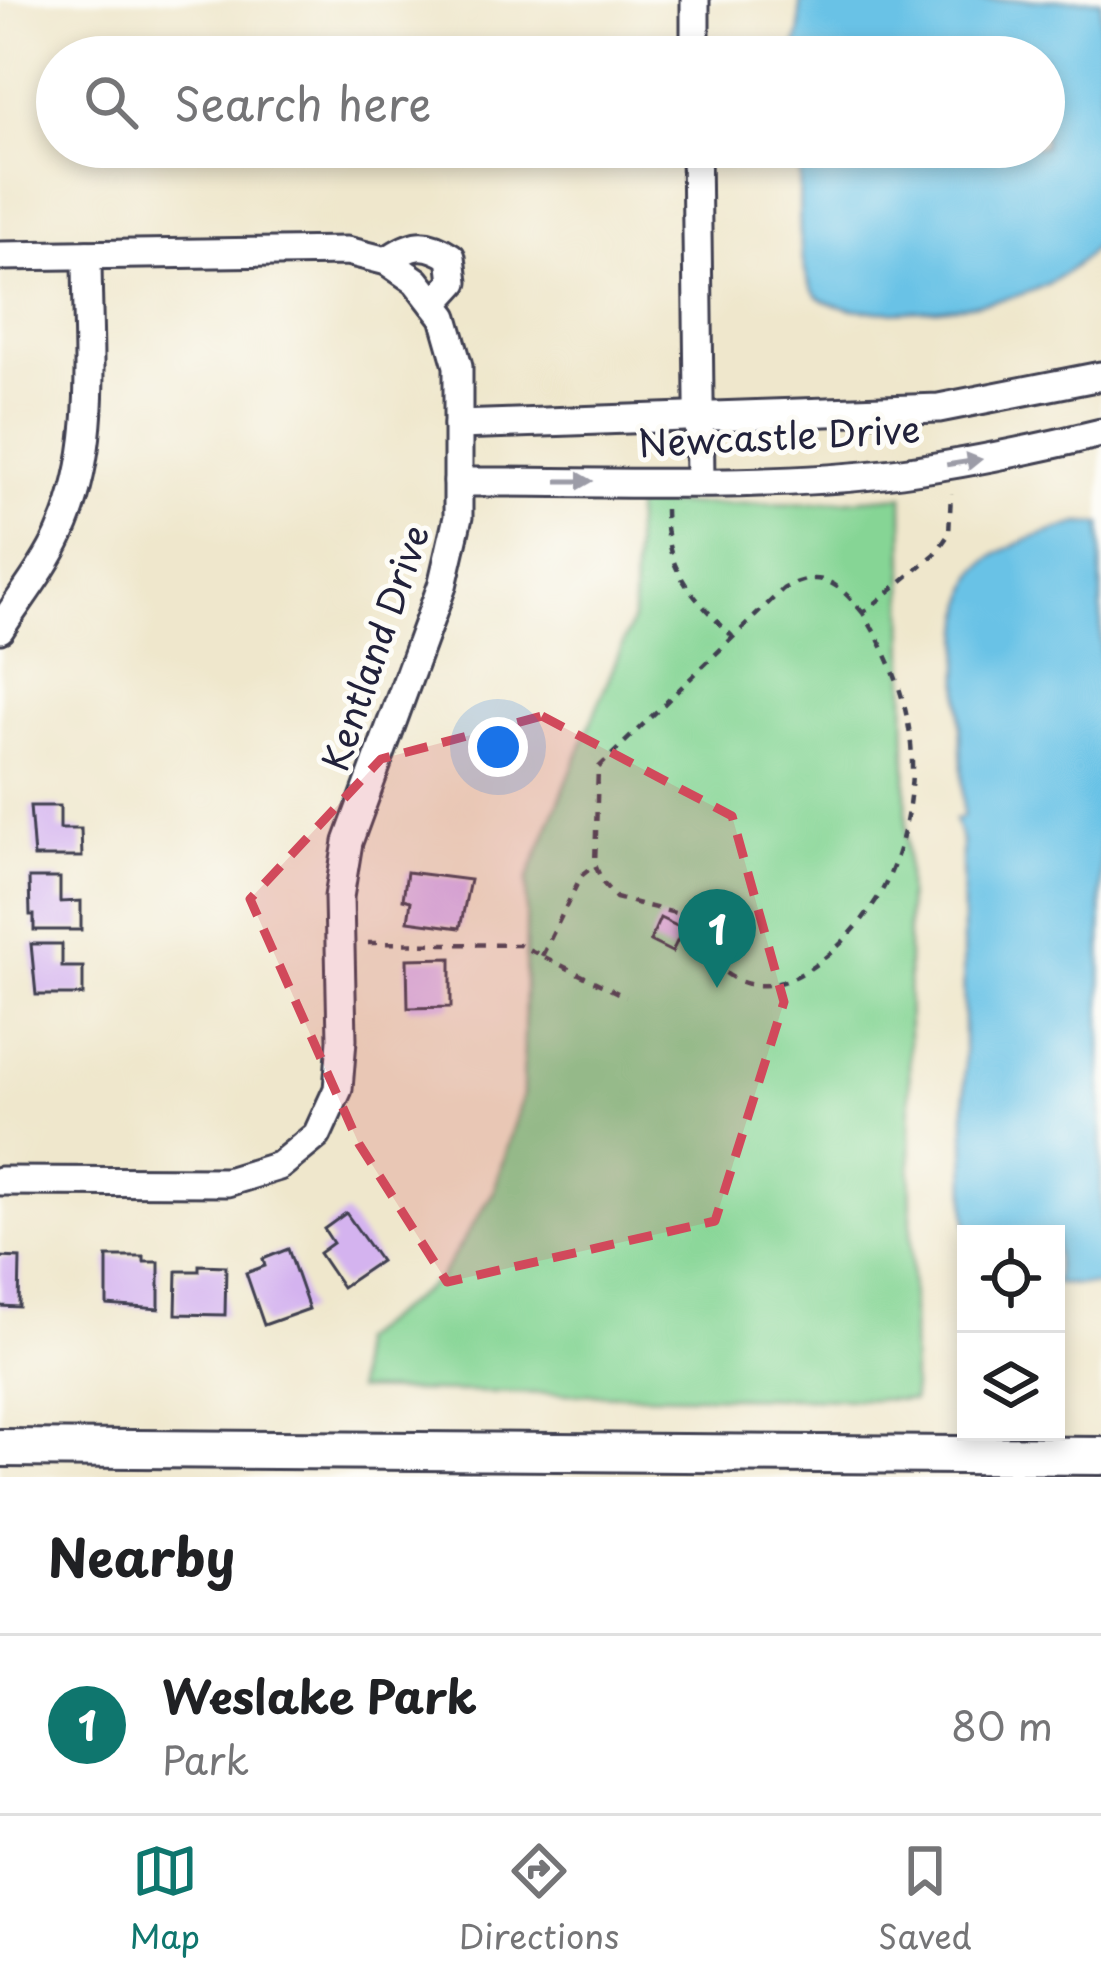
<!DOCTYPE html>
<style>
:root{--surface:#fff;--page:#f2f2f2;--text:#202124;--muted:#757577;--line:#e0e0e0;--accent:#0f766e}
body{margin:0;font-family:"Playpen Sans",sans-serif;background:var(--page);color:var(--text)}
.controls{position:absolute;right:36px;bottom:36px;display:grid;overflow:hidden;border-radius:0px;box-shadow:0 6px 18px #0003}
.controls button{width:108px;height:108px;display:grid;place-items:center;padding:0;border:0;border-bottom:3px solid var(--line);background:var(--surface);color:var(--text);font:60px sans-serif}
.you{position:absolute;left:498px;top:747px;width:42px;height:42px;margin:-30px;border:9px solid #fff;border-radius:50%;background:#1a73e8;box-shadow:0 0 0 18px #1a73e833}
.badge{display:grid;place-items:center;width:78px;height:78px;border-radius:50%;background:var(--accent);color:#fff;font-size:39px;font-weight:700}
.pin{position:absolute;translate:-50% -99px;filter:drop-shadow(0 3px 6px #0008)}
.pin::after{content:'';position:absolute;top:63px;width:42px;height:36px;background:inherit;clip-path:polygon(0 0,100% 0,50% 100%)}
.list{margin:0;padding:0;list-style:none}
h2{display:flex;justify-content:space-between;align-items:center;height:156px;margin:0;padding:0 48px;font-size:51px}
h2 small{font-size:39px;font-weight:400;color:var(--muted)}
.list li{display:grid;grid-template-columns:78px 1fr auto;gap:36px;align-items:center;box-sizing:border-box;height:180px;padding:0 48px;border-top:3px solid var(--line)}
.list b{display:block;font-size:45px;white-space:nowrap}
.list p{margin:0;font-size:39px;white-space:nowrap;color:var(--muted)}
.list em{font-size:39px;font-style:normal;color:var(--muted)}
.icon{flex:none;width:66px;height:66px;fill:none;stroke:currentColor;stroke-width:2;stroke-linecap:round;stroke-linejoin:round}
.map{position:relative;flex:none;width:1101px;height:1477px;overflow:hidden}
.search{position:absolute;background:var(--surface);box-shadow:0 6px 18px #0003;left:36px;right:36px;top:36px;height:132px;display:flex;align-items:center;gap:30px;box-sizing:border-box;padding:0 42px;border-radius:66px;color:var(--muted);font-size:45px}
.sheet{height:336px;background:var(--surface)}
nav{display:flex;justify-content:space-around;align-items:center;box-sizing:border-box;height:168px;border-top:3px solid var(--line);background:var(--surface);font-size:33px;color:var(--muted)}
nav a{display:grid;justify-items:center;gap:6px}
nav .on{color:var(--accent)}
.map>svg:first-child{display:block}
.green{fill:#86d595;stroke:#547c68;stroke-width:3}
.water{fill:#69c2e6;stroke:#467290;stroke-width:3}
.building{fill:#d4b3ef}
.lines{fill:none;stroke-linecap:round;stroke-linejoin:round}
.minor-casing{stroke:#414051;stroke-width:33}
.tertiary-casing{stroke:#414051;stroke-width:42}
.path{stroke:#414051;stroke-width:4.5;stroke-dasharray:9 9;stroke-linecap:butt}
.minor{stroke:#fff;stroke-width:27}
.tertiary{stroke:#fff;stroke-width:36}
.oneway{fill:#9c9ca7}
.marked{fill:#d1495b;fill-opacity:0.2;stroke:#d1495b;stroke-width:9;stroke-dasharray:24 15;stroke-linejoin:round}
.labels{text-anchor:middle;stroke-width:10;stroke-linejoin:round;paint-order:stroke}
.street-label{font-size:36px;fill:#22223b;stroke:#fdfcf7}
</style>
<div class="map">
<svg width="1101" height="1477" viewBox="0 0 1101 1477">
<rect width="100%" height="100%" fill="#fdfcf7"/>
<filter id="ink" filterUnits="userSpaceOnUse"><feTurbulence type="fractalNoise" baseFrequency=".00833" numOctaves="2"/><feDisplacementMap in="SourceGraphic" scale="24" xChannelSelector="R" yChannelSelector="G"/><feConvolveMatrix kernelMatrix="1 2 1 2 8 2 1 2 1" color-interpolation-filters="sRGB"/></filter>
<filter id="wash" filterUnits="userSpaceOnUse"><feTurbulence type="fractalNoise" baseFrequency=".004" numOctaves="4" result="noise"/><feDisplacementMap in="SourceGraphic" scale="48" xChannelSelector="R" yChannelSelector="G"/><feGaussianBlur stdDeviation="2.7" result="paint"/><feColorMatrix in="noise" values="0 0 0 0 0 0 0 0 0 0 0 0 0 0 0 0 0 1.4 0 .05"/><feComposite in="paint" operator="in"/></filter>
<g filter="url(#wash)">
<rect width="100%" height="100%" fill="#efe7cc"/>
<!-- green -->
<path class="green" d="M903,496L913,1400L356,1390L357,1341L439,1279L493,1193L523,1095L527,880L633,619L635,505L813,503Z"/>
<!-- water -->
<g class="water">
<path d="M800,0H1101V239C1084,261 1062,278 1036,289C999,306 839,328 814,292C793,261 801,185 800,147H1044V57H793L800,30Z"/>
<path d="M1079,523L1101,524V1285L1056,1284V1234H968L966,1212L962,841L955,820L963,817C964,762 948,608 979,569C997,546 1051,532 1079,523Z"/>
</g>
<g id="blocks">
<!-- building -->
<g class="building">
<path d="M30,806H60V829H81L82,857H34Z"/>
<path d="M407,872L470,880L460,928L408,921L411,901L403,899Z"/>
<path d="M29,878H60V902L81,901V930H34V915H30Z"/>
<path d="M660,918L683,929L672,952L650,941Z"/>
<path d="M31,944H62V967H83V995H36Z"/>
<path d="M451,958V1007L408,1008L407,959Z"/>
<path d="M346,1213L380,1261L342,1287L319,1253L333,1243L324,1229Z"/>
<path d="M288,1249L309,1309L264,1325L246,1273L265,1266L263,1259Z"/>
<path d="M0,1257L20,1258L19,1307L0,1306Z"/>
<path d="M107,1257H144V1262H159V1309L107,1305Z"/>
<path d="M199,1265L226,1266L225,1315L176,1314L177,1271H199Z"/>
</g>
</g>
</g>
<g filter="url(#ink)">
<use href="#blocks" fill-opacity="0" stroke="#414051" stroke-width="3"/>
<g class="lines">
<!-- minor casing -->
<g class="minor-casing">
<g id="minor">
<path d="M695,0V57"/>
<path d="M696,147L700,480"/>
<path d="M0,256L347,251L387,261L416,281L444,317L458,366V517L442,586L348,842L339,897L342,1040L338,1089L317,1135L279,1166L227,1182L0,1181"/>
<path d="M387,261C412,243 425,240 451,257L454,282L434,304"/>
<path d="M458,425L939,408L1101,376"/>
<path d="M458,482C605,481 756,490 901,472C969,463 1035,449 1101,433"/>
<path d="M0,629C20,598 45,567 60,534C100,447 87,348 87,255"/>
</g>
</g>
<!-- tertiary casing -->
<g class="tertiary-casing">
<path id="tertiary" d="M0,1448L1101,1456"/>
</g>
<!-- path -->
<g class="path">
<path d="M665,509C666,572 690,594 732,636"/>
<path d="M863,613C837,582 821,568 783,589L598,768L595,865L603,883L616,898L683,915C698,933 707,960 727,974C785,1016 861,931 885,885C900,855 908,820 911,787C917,725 896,665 863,613L935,554L949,534L951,493"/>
<path d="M368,943L520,945L626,997"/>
<path d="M542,956L581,876L595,865"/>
</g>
<!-- minor -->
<use href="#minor" class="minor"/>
<!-- tertiary -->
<use href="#tertiary" class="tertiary"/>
</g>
<!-- one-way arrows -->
<defs><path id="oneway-solid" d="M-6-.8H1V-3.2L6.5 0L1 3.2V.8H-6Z" transform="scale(3)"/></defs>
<g class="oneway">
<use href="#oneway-solid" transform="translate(964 462) rotate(-9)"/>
<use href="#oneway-solid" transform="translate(575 481)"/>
</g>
</g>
<!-- marked area -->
<path class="marked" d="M542,716L732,816L784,1002L715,1221L447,1282L359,1144L250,899L381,759Z"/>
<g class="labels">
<!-- street labels -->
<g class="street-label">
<text transform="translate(779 437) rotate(-3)" y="13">Newcastle Drive</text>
<text transform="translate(376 648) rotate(-71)" y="13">Kentland Drive</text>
</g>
</g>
</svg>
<div class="controls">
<button><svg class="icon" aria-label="locate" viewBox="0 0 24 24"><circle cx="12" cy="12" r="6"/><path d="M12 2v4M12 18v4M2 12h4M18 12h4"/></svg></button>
<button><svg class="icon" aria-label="layers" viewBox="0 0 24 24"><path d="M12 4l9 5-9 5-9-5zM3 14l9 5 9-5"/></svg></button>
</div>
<div class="you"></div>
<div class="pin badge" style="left:717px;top:988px">1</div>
<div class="search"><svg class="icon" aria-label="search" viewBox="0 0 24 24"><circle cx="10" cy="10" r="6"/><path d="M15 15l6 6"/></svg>Search here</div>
</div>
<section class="sheet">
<h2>Nearby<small></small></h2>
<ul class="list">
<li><span class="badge">1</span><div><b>Weslake Park</b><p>Park</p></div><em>80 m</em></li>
</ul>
</section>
<nav>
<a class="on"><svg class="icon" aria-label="map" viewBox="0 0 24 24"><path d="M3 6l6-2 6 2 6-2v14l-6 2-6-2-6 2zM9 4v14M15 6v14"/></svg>Map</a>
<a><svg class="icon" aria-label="directions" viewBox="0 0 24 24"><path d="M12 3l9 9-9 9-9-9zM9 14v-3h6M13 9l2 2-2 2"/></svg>Directions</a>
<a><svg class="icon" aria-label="saved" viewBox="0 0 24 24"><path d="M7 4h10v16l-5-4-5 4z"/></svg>Saved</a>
</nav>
